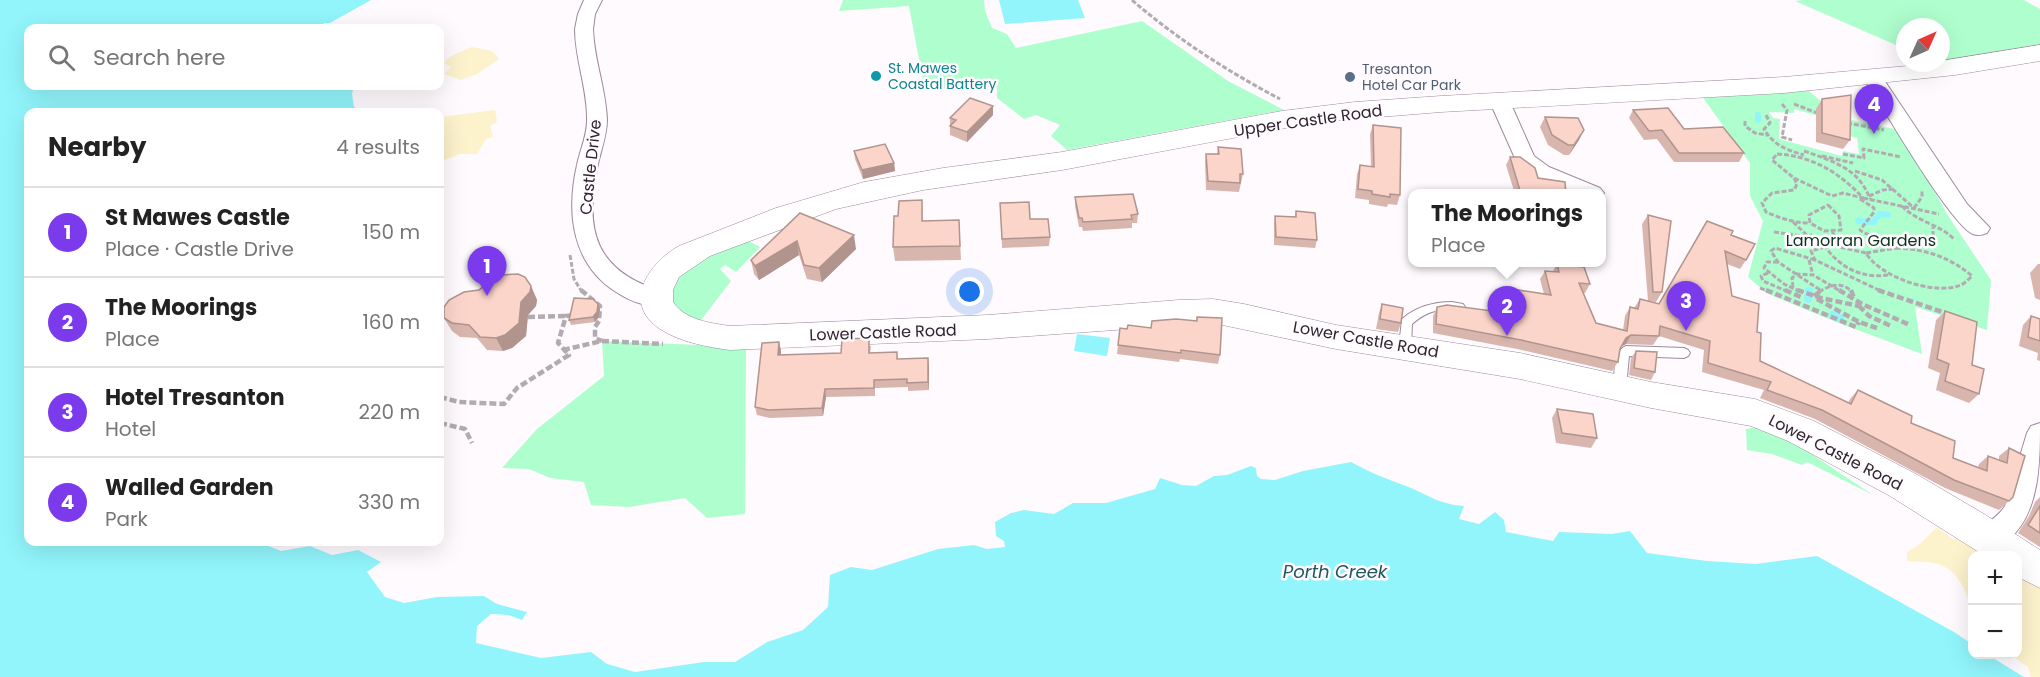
<!DOCTYPE html>
<meta charset="utf-8">
<style>
:root{--surface:#fff;--page:#f2f2f2;--text:#222;--muted:#767676;--line:#e0e0e0;--accent:#7c3aed}
body{margin:0;font-family:Poppins,sans-serif;background:var(--page);color:var(--text)}
.controls{position:absolute;right:18px;bottom:18px;display:grid;overflow:hidden;border-radius:12px;box-shadow:0 6px 24px #0002}
.controls button{width:54px;height:54px;display:grid;place-items:center;padding:0;border:0;border-bottom:2px solid var(--line);background:var(--surface);color:var(--text);font:30px sans-serif}
.compass{position:absolute;left:1896px;top:18px;width:54px;height:54px;border-radius:50%;background:var(--surface);box-shadow:0 6px 24px #0002;rotate:45deg}
.you{position:absolute;left:970px;top:292px;width:21px;height:21px;margin:-15px;border:4px solid #fff;border-radius:50%;background:#1a73e8;box-shadow:0 0 0 9px #1a73e833}
.badge{display:grid;place-items:center;width:39px;height:39px;border-radius:50%;background:var(--accent);color:#fff;font-size:20px;font-weight:700}
.pin{position:absolute;translate:-50% -50px;filter:drop-shadow(0 2px 3px #0008)}
.pin::after{content:'';position:absolute;top:32px;width:21px;height:18px;background:inherit;clip-path:polygon(0 0,100% 0,50% 100%)}
.popup{position:absolute;left:1408px;top:189px;width:198px;height:78px;box-sizing:border-box;display:grid;place-content:center;border-radius:12px;background:var(--surface);filter:drop-shadow(0 2px 4px #0005);font-size:20px;white-space:nowrap;color:var(--muted)}
.popup b{font-size:22px;color:var(--text)}
.popup::after{content:'';position:absolute;left:50%;top:100%;margin-left:-12px;border:12px solid transparent;border-top-color:var(--surface)}
.list{margin:0;padding:0;list-style:none}
h2{display:flex;justify-content:space-between;align-items:center;height:78px;margin:0;padding:0 24px;font-size:26px}
h2 small{font-size:20px;font-weight:400;color:var(--muted)}
.list li{display:grid;grid-template-columns:39px 1fr auto;gap:18px;align-items:center;box-sizing:border-box;height:90px;padding:0 24px;border-top:2px solid var(--line)}
.list b{display:block;font-size:22px;white-space:nowrap}
.list p{margin:0;font-size:20px;white-space:nowrap;color:var(--muted)}
.list em{font-size:20px;font-style:normal;color:var(--muted)}
.icon{flex:none;width:33px;height:33px;fill:none;stroke:currentColor;stroke-width:2;stroke-linecap:round;stroke-linejoin:round}
.map{position:relative;flex:none;width:2040px;height:677px;overflow:hidden}
.search{position:absolute;background:var(--surface);box-shadow:0 6px 24px #0002;left:24px;top:24px;width:420px;height:66px;display:flex;align-items:center;gap:15px;box-sizing:border-box;padding:0 21px;border-radius:12px;color:var(--muted);font-size:22px}
.panel{position:absolute;background:var(--surface);box-shadow:0 6px 24px #0002;left:24px;top:108px;width:420px;height:438px;border-radius:12px}
.map>svg:first-child{display:block}
.green{fill:#affece;fill-rule:evenodd}
.sand{fill:#fcf2cc}
.water{fill:#92f5fc}
.lines{fill:none;stroke-linecap:round;stroke-linejoin:round}
.stream-far1{stroke:#92f5fc;stroke-width:6}
.stream{stroke:#92f5fc;stroke-width:8}
.service-casing{stroke:#9e899e;stroke-width:2}
.minor-casing{stroke:#9e899e;stroke-width:2}
.primary-casing{stroke:#9e899e;stroke-width:1}
.path-far1{stroke:#b2acb2;stroke-width:3;stroke-dasharray:5 2;stroke-linecap:butt}
.path{stroke:#b2acb2;stroke-width:4.5;stroke-dasharray:7 3;stroke-linecap:butt}
.service{fill:#fff;fill-rule:evenodd}
.minor{fill:#fff;fill-rule:evenodd}
.primary{fill:#fff;fill-rule:evenodd}
.path-bridge{stroke:#b2acb2;stroke-width:3;stroke-dasharray:5 2;stroke-linecap:butt}
.wall{fill:#d8b6ae}
.shaded-wall{fill:#b0948d}
.building{fill:#fbd4ca;stroke:#b0948d;stroke-width:1.5}
.culture-dot{fill:#0f9aa8;stroke:#fffafe;stroke-width:2}
.service-dot{fill:#5c6f8a;stroke:#fffafe;stroke-width:2}
.labels{text-anchor:middle;stroke-width:5;stroke-linejoin:round;paint-order:stroke}
.far-culture-label{font-size:14px;fill:#0d838f;stroke:#fffafe;text-anchor:start}
.far-service-label{font-size:14px;fill:#4e5e75;stroke:#fffafe;text-anchor:start}
.street-label{font-size:16px;fill:#2d242d;stroke:#fffafe}
.park-label{font-size:16px;fill:#09321d;stroke:#fffafe}
.water-label{font-size:18px;font-style:italic;fill:#1f585c;stroke:#fffafe}
</style>
<div class="map">
<svg width="2040" height="677" viewBox="0 0 2040 677">
<rect width="100%" height="100%" fill="#fffafe"/>
<!-- green -->
<g class="green">
<path d="M843,0H984L985,11L992,28L1007,34L1016,48L1142,21L1228,81L1284,110L1067,150L1051,136L1060,125L1036,115L1024,119L997,98V87L983,82L925,91L909,6L839,11Z"/>
<path d="M1803,0H2024L2040,9V44L1941,61V27H1905V49L1795,1Z"/>
<path d="M1805,88L1842,118L1899,130L1949,217L1991,280L1987,330L1915,307L1922,354L1836,322L1766,293L1748,277L1763,221L1750,196V163L1701,95ZM1794,109L1843,123L1846,135L1857,138L1859,154L1843,151L1842,156L1779,139L1780,119L1773,118L1769,112L1794,113Z"/>
<path d="M749,241L760,247L736,272L725,265L720,269L731,281L698,324L667,301L670,280L692,261Z"/>
<path d="M602,341L746,347L745,514L707,518L685,498L629,507L591,505L584,482L550,478L529,469L502,468L537,429L604,376Z"/>
<path d="M1757,427L1792,441L1873,495L1807,462L1802,465L1772,454L1747,450L1746,429Z"/>
</g>
<!-- sand -->
<g class="sand">
<path d="M472,47L492,51L499,59L477,74L461,80L444,74L451,67L444,63C452,53 461,52 472,47Z"/>
<path d="M495,110L497,122L490,126L493,137L486,139L477,154H460L440,162V138L444,130L440,127V117Z"/>
<path d="M1962,526L2009,555L1972,556V616C1969,597 1961,573 1941,565C1931,561 1917,562 1907,561V552L1920,544L1937,527L1954,540Z"/>
<path d="M2018,561L2040,577V677H2031L2028,667L2011,655L2018,654Z"/>
</g>
<!-- water -->
<g class="water">
<path d="M0,0H371L330,23H324L320,28H28V86H354L352,94L354,107L363,112H28V542H270L266,545L281,551L310,546L332,555L358,550L381,562L367,572L385,597L404,603L437,597L484,596L497,604L527,612L522,620L508,615L491,614L477,626L476,643L541,658L591,652L607,664L635,672L704,662H735L767,642L803,630L828,607L830,575L851,567L872,570L938,549L974,545L987,549L1005,547L1004,541L996,536L995,522L1011,513L1024,510L1054,514L1073,503H1106L1155,489L1160,478L1182,485L1196,486L1214,476L1227,475L1251,466L1256,468L1257,476L1261,479L1275,480L1303,471L1351,462C1369,472 1387,479 1406,486C1429,495 1438,504 1464,506L1459,519L1479,524L1495,512L1504,520L1506,532L1553,541L1559,532L1612,534L1630,531L1647,553L1707,561L1756,564L1817,556L1954,632L1972,644V654L1988,655L2024,677H0Z"/>
<path d="M999,0H1078L1085,18L1005,24Z"/>
<path d="M1077,334L1110,338L1107,356L1074,351Z"/>
</g>
<g class="lines">
<!-- stream-far1 -->
<g class="stream-far1">
<path d="M1758,115V120"/>
<path d="M1858,221L1874,222L1879,214L1888,215"/>
</g>
<!-- stream -->
<g class="stream">
<path d="M1808,299L1809,291"/>
<path d="M1833,315L1840,318"/>
</g>
<!-- service casing -->
<g class="service-casing">
<g id="service">
<path d="M1452,302L1463,304L1465,307C1458,314 1445,309 1435,311C1426,313 1419,318 1412,324L1411,347L1409,350H1401L1399,347L1402,319C1416,307 1433,302 1452,302Z"/>
<path d="M1626,346L1684,348L1688,350L1690,353L1688,356L1684,358L1629,356L1626,387L1624,390H1616L1614,387C1615,374 1612,352 1626,346Z"/>
</g>
</g>
<!-- minor casing -->
<g class="minor-casing">
<g id="minor">
<path d="M584,0H602L595,14L593,29C594,60 606,89 607,120C607,135 601,150 598,164C583,232 596,272 664,292L668,298L664,304C648,309 630,301 616,292C572,264 566,213 577,165C580,150 587,136 587,121C588,90 575,60 575,29L578,14Z"/>
<path d="M1873,72L1880,74L1967,204L1990,228L1987,233C1982,235 1978,236 1973,234C1950,224 1882,106 1864,78L1866,74Z"/>
<path d="M1500,96L1507,98L1510,102L1534,156L1549,167L1600,188L1604,193L1601,196V194H1575L1535,177L1518,165L1490,102L1493,98Z"/>
<path d="M2040,423C2040,461 2040,513 2009,539C1999,546 1993,550 1980,545L1976,537C1983,523 1997,519 2005,506L2027,433L2031,426Z"/>
</g>
</g>
<!-- primary casing -->
<g class="primary-casing">
<path id="primary" d="M2040,45V61L1955,75L1784,93L1441,112L1318,122L1062,170L923,190L836,209L710,256L679,277L673,290V302C685,320 710,323 730,326L988,315L1179,300L1213,299L1244,304L1336,325L1520,353L1651,382L1755,399L1814,421L1916,474L1984,514L2040,550V588L2018,577V556H1985L1890,496L1788,441L1751,426L1651,408L1520,379L1336,349L1213,323L988,339L730,350C707,347 680,342 660,329C621,303 649,263 679,246L776,208L864,182L943,168L1062,152L1282,111L1355,102L1441,96L1784,77L1941,63V61Z"/>
</g>
<!-- path-far1 -->
<g class="path-far1">
<path d="M1132,0C1177,39 1227,71 1280,99"/>
<path d="M1782,104L1787,110L1782,137L1792,140"/>
<path d="M1794,104L1820,114"/>
<path d="M1766,115L1770,123L1764,129C1773,145 1787,150 1804,155"/>
<path d="M1745,121V126L1755,133L1767,135"/>
<path d="M1847,123L1884,130"/>
<path d="M1804,151C1832,161 1859,168 1870,199"/>
<path d="M1777,154C1812,156 1839,172 1863,198L1843,193L1832,196L1794,178L1772,160Z"/>
<path d="M1843,154L1864,158L1863,149L1901,157"/>
<path d="M1822,156L1853,163"/>
<path d="M1855,171L1882,180L1914,208"/>
<path d="M1794,178L1797,184L1794,190L1772,193L1762,203L1766,212C1780,218 1794,223 1810,223"/>
<path d="M1869,196L1883,190L1893,189"/>
<path d="M1863,198L1939,214"/>
<path d="M1860,199L1874,208V212L1860,230C1875,242 1914,239 1933,237V227"/>
<path d="M1828,205L1839,216L1841,230L1824,231L1810,223L1809,215Z"/>
<path d="M1902,206C1917,222 1939,224 1954,239"/>
<path d="M1914,208L1922,197V190"/>
<path d="M1793,222L1812,240L1827,244"/>
<path d="M1774,232L1802,236"/>
<path d="M1832,232L1837,238L1836,244"/>
<path d="M1824,245C1839,267 1861,279 1888,275"/>
<path d="M1896,248C1925,249 1950,257 1972,276C1969,279 1965,283 1961,285C1934,296 1880,277 1866,253Z"/>
<path d="M1866,253L1831,245L1811,251L1815,260L1883,292"/>
<path d="M570,255L574,279L582,292"/>
<path d="M1809,260L1813,275"/>
<path d="M1815,260L1775,248L1771,251L1778,262L1820,290"/>
<path d="M1778,262H1767L1764,268L1784,284L1801,292"/>
<path d="M1768,273L1761,276L1763,281L1789,292"/>
<path d="M1793,287L1792,278L1797,274L1813,275L1842,292"/>
<path d="M1760,288L1770,292"/>
<path d="M1819,292C1830,285 1842,281 1852,292"/>
</g>
<!-- path -->
<g class="path">
<path d="M581,290L600,306L599,321"/>
<path d="M1766,290L1856,327L1859,322"/>
<path d="M1785,290L1801,297"/>
<path d="M1797,290L1821,298L1859,306"/>
<path d="M1839,290L1862,304L1910,325"/>
<path d="M1851,290L1854,298"/>
<path d="M1878,290L1948,314"/>
<path d="M1814,296L1822,290"/>
<path d="M1817,299L1859,322L1877,328"/>
<path d="M1859,306L1869,316L1891,326"/>
<path d="M528,317L566,316"/>
<path d="M599,321L595,327V338L602,341"/>
<path d="M563,350L602,341L663,344"/>
<path d="M440,397L459,402L504,404L517,388L569,355L558,343L566,316L573,315"/>
<path d="M440,423L465,429L472,443"/>
</g>
<!-- service -->
<use href="#service" class="service"/>
<!-- minor -->
<use href="#minor" class="minor"/>
<!-- primary -->
<use href="#primary" class="primary"/>
<!-- path-bridge -->
<path class="path-bridge" d="M1802,236L1812,235"/>
</g>
<!-- wall -->
<g class="wall">
<path d="M1822,99L1850,140L1843,149L1816,142V109Z"/>
<path d="M993,106V115L967,142L950,135V118Z"/>
<path d="M1633,110L1684,129L1744,153L1739,162H1674L1657,139L1644,140L1629,118Z"/>
<path d="M1545,117L1579,140L1569,155H1564L1548,145L1540,127Z"/>
<path d="M1373,125L1400,195L1397,205L1388,204L1387,207L1369,204V200L1355,198L1357,174L1360,165L1371,167L1370,134Z"/>
<path d="M1218,147L1243,174L1239,192L1206,190L1205,162L1206,154H1217Z"/>
<path d="M854,151L894,163L895,171L863,179L855,159Z"/>
<path d="M1510,157L1538,178L1566,194H1515L1506,165Z"/>
<path d="M1075,197L1138,214L1137,223H1132V228L1083,231L1082,227H1079L1075,206Z"/>
<path d="M922,200L923,221L959,220L961,260L895,261L893,247L898,216Z"/>
<path d="M1000,203L1030,219L1050,237L1049,246L1002,248Z"/>
<path d="M1296,211L1317,240L1315,248L1274,245V224L1275,216H1295Z"/>
<path d="M800,213L856,249L822,282L807,279L799,255L759,280L754,274L751,260Z"/>
<path d="M1648,215L1662,292L1656,302L1649,301L1658,304L1731,235L1746,260L1740,269L1727,264L1732,296L1757,332L1760,361L1848,403L1850,399L1858,390L1911,423L1953,458L1978,468L1979,464L1988,456L1999,460V456L2009,448V501L1999,510L1945,488L1815,419L1760,398L1764,390L1702,372L1704,350L1659,336L1653,345L1626,344L1621,347L1618,362L1612,371L1517,349L1433,333V316L1437,307L1488,311V305L1492,296L1508,299L1512,289L1544,294L1540,279L1545,271H1553L1557,264L1590,284L1585,293H1583L1596,323L1623,330L1625,316L1630,307L1634,308L1640,299L1648,301L1642,224Z"/>
<path d="M2038,264H2040V300L2035,298L2030,273Z"/>
<path d="M531,286L537,300L536,306L528,315L526,336L512,348L503,351L487,350L477,338L460,337L452,331L444,318Z"/>
<path d="M598,304L600,309L599,317L595,322L571,325L569,320Z"/>
<path d="M1382,304L1401,323L1398,332L1376,329L1379,313Z"/>
<path d="M1945,311L1972,365L1979,394L1969,403L1936,390L1940,373L1928,368L1936,320Z"/>
<path d="M2031,316L2040,319V361L2037,360L2038,353L2019,346L2023,325Z"/>
<path d="M1197,317L1220,355L1218,364L1180,359L1179,362L1117,354L1120,328L1127,329L1151,328L1197,321Z"/>
<path d="M871,346L870,353L897,352L898,359L929,366V390L908,391V387L875,388V396L826,397L823,416L770,418L757,415L755,407L781,350V355L841,353Z"/>
<path d="M1636,351L1655,372L1651,380L1629,375L1631,358Z"/>
<path d="M1557,409L1597,438L1591,448L1556,443L1552,418Z"/>
<path d="M2040,497V547L2018,533L2029,516L2035,502Z"/>
</g>
<!-- shaded-wall -->
<g class="shaded-wall">
<path d="M993,106V115L967,142V132Z"/>
<path d="M1584,130L1579,140L1569,155L1574,145Z"/>
<path d="M894,163L895,171L863,179L862,170Z"/>
<path d="M854,235L856,249L822,282L819,268Z"/>
<path d="M797,241L799,255L759,280L755,266Z"/>
<path d="M531,286L537,300L536,306L528,315L526,336L512,348L503,351L496,338L521,302Z"/>
<path d="M598,304L600,309L599,317L595,322L593,317Z"/>
<path d="M1631,335L1626,344L1620,347L1626,338Z"/>
<path d="M779,342L781,350L780,363L778,355Z"/>
<path d="M928,358L929,366V390L928,382Z"/>
<path d="M825,389L826,397L823,416L822,408Z"/>
</g>
<!-- building -->
<g class="building">
<path d="M1851,95L1850,140L1822,133V99Z"/>
<path d="M970,98L993,106L967,132L950,126L956,120L950,118Z"/>
<path d="M1668,108L1684,129L1723,127L1744,153H1679L1662,130L1649,131L1633,110Z"/>
<path d="M1545,117L1578,118L1584,130L1574,145H1568L1552,135Z"/>
<path d="M1373,125L1401,128L1400,195L1390,194V197L1372,194V191L1358,189L1360,165L1374,167Z"/>
<path d="M885,144L894,163L862,170L854,151Z"/>
<path d="M1218,147L1241,149L1243,174H1240V183L1208,181L1206,154H1219Z"/>
<path d="M1510,157H1520L1535,168L1538,178L1565,182L1566,194H1521Z"/>
<path d="M1133,194L1138,214L1131,215L1132,219L1083,222L1082,218H1079L1075,197Z"/>
<path d="M922,200V221L959,220L960,246L893,247L894,216H898L899,201Z"/>
<path d="M1029,202L1030,219H1048L1050,237L1002,239L1000,203Z"/>
<path d="M1296,211L1315,213L1317,240L1276,237L1275,216L1296,217Z"/>
<path d="M800,213L854,235L819,268L804,265L797,241L755,266L751,260Z"/>
<path d="M1648,215L1671,221L1662,292H1653Z"/>
<path d="M1707,221L1733,231L1731,235L1755,244L1746,260L1725,251L1732,296L1759,304L1757,332L1761,333L1760,361L1851,404L1858,390L1912,416L1911,423L1955,441L1953,458L1987,471L1988,456L2007,463L2009,448L2025,456L2013,497L2009,501L1954,480L1822,410L1767,390L1771,382L1708,363L1710,341L1660,326L1659,336L1631,335L1626,338L1620,349L1618,362L1521,340L1436,324L1437,307L1447,305L1492,311V296L1513,300L1512,289L1551,295L1545,271L1559,272L1557,264L1584,267L1590,284L1579,283L1596,323L1627,331L1630,307L1638,309L1640,299L1659,304Z"/>
<path d="M518,274L525,277L531,286L530,292L521,302L519,323L505,335L496,338L480,337L469,325L452,323L444,318V307L449,300L464,292L479,290L492,279L501,275Z"/>
<path d="M574,298L593,299L598,304L597,312L593,317L569,320Z"/>
<path d="M1382,304L1403,308L1401,323L1380,319Z"/>
<path d="M1945,311L1977,322L1972,365L1984,369L1979,394L1945,381L1949,364L1937,359Z"/>
<path d="M2031,316L2040,319V341L2028,337Z"/>
<path d="M1197,317L1222,318L1220,355L1181,350V353L1118,345L1120,328L1127,329L1128,325L1151,328L1152,321L1176,319L1197,321Z"/>
<path d="M869,338V353L897,352V359L928,358V382L907,383V379L874,380V388L825,389L822,408L768,410L755,407L762,343L779,342L778,355L841,353L842,339Z"/>
<path d="M1636,351L1657,352L1655,372L1634,368Z"/>
<path d="M1557,409L1593,414L1597,438L1562,433Z"/>
<path d="M2040,506V533L2028,525Z"/>
</g>
<!-- markers -->
<circle class="culture-dot" cx="876" cy="76" r="6"/>
<circle class="service-dot" cx="1350" cy="77" r="6"/>
<g class="labels">
<!-- far-culture labels -->
<g class="far-culture-label">
<text x="888" y="73">St. Mawes<tspan x="888" dy="16">Coastal Battery</tspan></text>
</g>
<!-- far-service labels -->
<g class="far-service-label">
<text x="1362" y="74">Tresanton<tspan x="1362" dy="16">Hotel Car Park</tspan></text>
</g>
<!-- street labels -->
<g class="street-label">
<text transform="translate(1308 120) rotate(-8)" y="6">Upper Castle Road</text>
<text transform="translate(590 167) rotate(-84)" y="6">Castle Drive</text>
<text transform="translate(883 332) rotate(-2)" y="6">Lower Castle Road</text>
<text transform="translate(1366 339) rotate(10)" y="6">Lower Castle Road</text>
<text transform="translate(1836 452) rotate(27)" y="6">Lower Castle Road</text>
</g>
<!-- park labels -->
<g class="park-label">
<text x="1861" y="246">Lamorran Gardens</text>
</g>
<!-- water labels -->
<g class="water-label">
<text x="1335" y="578">Porth Creek</text>
</g>
</g>
</svg>
<div class="controls">
<button>+</button>
<button>−</button>
</div>
<svg class="compass" viewBox="-18 -18 36 36"><path d="M0-13l5 13h-10z" fill="#e53935"/><path d="M0 13l5-13h-10z" fill="#767676"/></svg>
<div class="you"></div>
<div class="pin badge" style="left:487px;top:296px">1</div>
<div class="pin badge" style="left:1507px;top:336px">2</div>
<div class="popup"><b>The Moorings</b>Place</div>
<div class="pin badge" style="left:1686px;top:331px">3</div>
<div class="pin badge" style="left:1874px;top:134px">4</div>
<div class="search"><svg class="icon" aria-label="search" viewBox="0 0 24 24"><circle cx="10" cy="10" r="6"/><path d="M15 15l6 6"/></svg>Search here</div>
<section class="panel">
<h2>Nearby<small>4 results</small></h2>
<ul class="list">
<li><span class="badge">1</span><div><b>St Mawes Castle</b><p>Place · Castle Drive</p></div><em>150 m</em></li>
<li><span class="badge">2</span><div><b>The Moorings</b><p>Place</p></div><em>160 m</em></li>
<li><span class="badge">3</span><div><b>Hotel Tresanton</b><p>Hotel</p></div><em>220 m</em></li>
<li><span class="badge">4</span><div><b>Walled Garden</b><p>Park</p></div><em>330 m</em></li>
</ul>
</section>
</div>
